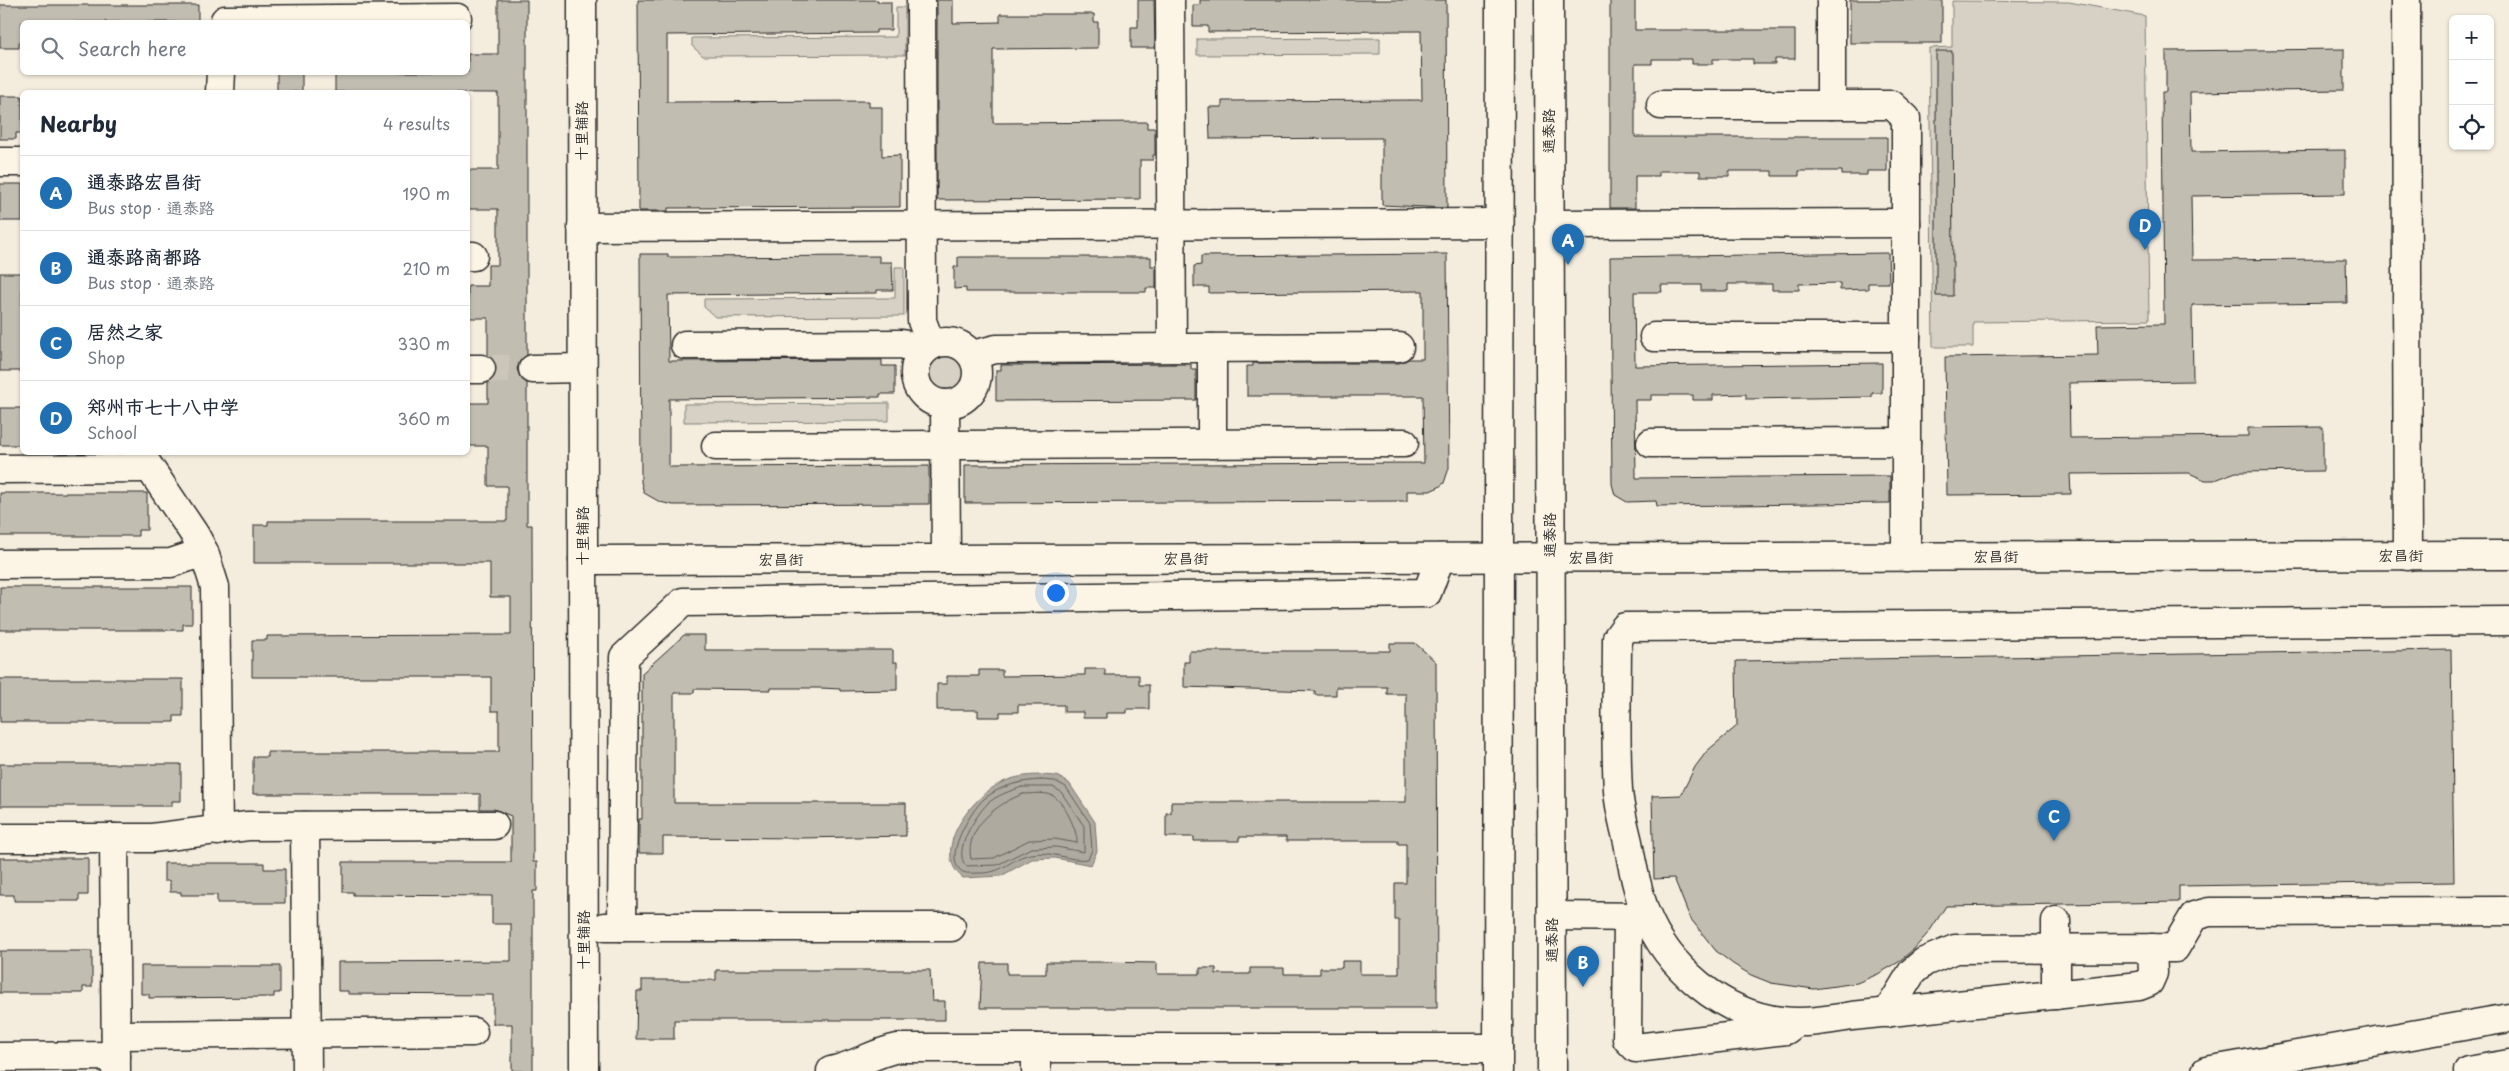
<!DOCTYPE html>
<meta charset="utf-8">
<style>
:root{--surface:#fff;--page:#f2f2f3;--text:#1f2937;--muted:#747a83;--line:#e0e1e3;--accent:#1f6fb2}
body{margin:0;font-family:"Playpen Sans","LXGW WenKai TC",sans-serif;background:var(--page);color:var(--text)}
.controls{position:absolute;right:15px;top:15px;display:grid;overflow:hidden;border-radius:8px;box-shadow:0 1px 4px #0004}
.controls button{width:45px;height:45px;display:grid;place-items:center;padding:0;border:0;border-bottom:1px solid var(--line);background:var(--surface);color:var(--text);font:25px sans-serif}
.you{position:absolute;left:1055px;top:592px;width:18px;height:18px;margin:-12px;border:4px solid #fff;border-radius:50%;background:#1a73e8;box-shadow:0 0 0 8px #1a73e833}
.badge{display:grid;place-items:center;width:32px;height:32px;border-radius:50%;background:var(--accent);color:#fff;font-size:16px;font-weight:700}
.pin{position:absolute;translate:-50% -41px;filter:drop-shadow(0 1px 2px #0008)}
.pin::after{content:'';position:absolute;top:26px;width:18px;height:15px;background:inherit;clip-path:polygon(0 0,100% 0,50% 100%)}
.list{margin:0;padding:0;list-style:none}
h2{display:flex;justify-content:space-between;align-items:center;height:65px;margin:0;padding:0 20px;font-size:21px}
h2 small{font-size:16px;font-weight:400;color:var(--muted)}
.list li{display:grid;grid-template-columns:32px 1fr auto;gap:15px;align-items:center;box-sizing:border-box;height:75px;padding:0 20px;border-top:1px solid var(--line)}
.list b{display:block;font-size:19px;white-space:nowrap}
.list p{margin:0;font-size:16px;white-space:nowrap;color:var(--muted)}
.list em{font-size:16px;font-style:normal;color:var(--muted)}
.icon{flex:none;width:28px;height:28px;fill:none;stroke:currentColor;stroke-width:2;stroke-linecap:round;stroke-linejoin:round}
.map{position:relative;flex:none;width:2509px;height:1071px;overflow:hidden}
.search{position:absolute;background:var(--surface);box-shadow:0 1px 4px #0004;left:20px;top:20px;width:450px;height:55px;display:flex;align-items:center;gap:12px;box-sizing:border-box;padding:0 18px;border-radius:8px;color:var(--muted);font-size:19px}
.panel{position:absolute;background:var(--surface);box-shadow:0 1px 4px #0004;left:20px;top:90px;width:450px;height:365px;border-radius:8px}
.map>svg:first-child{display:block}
.green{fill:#d6d1c4;stroke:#807e78}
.water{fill:#afaaa0;stroke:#7a7771}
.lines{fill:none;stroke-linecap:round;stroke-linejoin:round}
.shore{stroke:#605e5a;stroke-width:1}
.building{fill:#c2bdb1;stroke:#2b2b2b}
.minor-tunnel{stroke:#ccc6ba;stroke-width:28;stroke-dasharray:28 14;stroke-linecap:butt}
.minor-casing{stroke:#2b2b2b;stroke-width:31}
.major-casing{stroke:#2b2b2b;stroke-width:31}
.minor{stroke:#fcf5e5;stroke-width:28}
.major{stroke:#fcf5e5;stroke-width:28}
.labels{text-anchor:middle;stroke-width:5;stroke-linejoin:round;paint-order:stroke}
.street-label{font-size:15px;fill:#2b2b2b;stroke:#fcf5e5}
</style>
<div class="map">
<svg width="2509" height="1071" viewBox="0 0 2509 1071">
<rect width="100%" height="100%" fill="#f4edde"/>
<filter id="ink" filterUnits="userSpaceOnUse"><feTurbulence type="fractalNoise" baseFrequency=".02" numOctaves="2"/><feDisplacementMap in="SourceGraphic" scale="10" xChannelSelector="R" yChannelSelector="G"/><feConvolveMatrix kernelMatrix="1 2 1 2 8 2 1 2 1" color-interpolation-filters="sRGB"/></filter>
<g filter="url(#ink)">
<!-- green -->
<g class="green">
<path d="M1952,1L2069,2L2145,16L2149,320L1973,322V347H1933L1929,48L1952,47Z"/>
<path d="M896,7H905V55L703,56L692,46V38L896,37Z"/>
<path d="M1380,38V54L1197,55V39Z"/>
<path d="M895,267H904V316L715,317L704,307V299L895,298Z"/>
<circle cx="946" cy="372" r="18"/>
<path d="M889,403V421L684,422V404Z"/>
</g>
<!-- water -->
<path class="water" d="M1041,775L1057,776L1069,783L1095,822L1097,851L1091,865L1055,858L1032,859L1001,876L963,878C930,852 970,800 997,785C1011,777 1026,775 1041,775Z"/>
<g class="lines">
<!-- shore -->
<g class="shore">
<path d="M1041,780L1055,781L1066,787L1090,823L1092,850L1088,859C1070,862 1051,850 1031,854C1010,858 1004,874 978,873C974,873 967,874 963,872C940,860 972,809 984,799C1001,785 1021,781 1041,780Z"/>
<path d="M1022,787H1053L1061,792L1084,826V852L1056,847L1031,848L997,865L966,866C952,851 976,816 987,804C997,795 1010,791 1022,787Z"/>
<path d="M1023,794C1032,794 1043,792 1051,795C1063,799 1078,831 1077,843L1055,839L1029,840L994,858L971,859C964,828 998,803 1023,794Z"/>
</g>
</g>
<!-- building -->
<g class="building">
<path d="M498,0H527V355L520,361L517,369L520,377L527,383V525H532L533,862H537V891H533V1071H512V1024H493V995L348,994V991H338V962L511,961V924H492V896L353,895V892H343V862H511V816L494,809H480V794H253V757H267V752H499V711H491V677H252V640H267V636L511,635V597H490V563H254V525H268V521H507V486H488V446H468V403H488V383L494,377L497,369L494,361L488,355V318H468V286H488V265H498V209H468V170H498V93L335,92V72H468V54H498Z"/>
<path d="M638,0H878V2H891V30H876V33L667,35V102L869,101V107H882V156L900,155V207L668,208V211H639Z"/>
<path d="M937,0H953V23L1000,22V14H1094V22H1098V48L993,49V123L1147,122V128H1155V155H1153V160H1140V199L937,200Z"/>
<path d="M1138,0H1154L1155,48H1131V27H1138Z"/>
<path d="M1200,0H1446L1447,208L1382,205V138L1210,139L1209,107H1222V101L1422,100L1421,31L1208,32V26H1193V5H1200Z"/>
<path d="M1610,0H1635V30H1795V59H1775V64H1753V59H1713V64H1692V59H1652V64H1635V137H1887V171H1867V175H1842V171H1799V176H1772V171H1729V176H1700V171H1659V176H1635V208H1610Z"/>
<rect x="1850" y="0" width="92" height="43"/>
<path d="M0,5H198V22H22V42H19V48H0Z"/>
<path d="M2344,49V90L2190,92L2191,152L2345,150V194L2191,196L2192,260L2346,259L2347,303L2192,305L2193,381L2069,383L2070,438L2248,436V428L2323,427V471L2236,472L2214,480H2205L2189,473L2070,474L2071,494L1947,495L1945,357L2098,355L2097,325L2164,324L2162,92H2166V51Z"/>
<path d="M1936,51H1952L1953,296H1936Z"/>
<rect x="277" y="72" width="25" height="20"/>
<path d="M0,96H22V133H16V139H0Z"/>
<rect x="0" y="184" width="22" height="37"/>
<path d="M1888,253L1889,283H1868V289L1840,290V283L1799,284V290H1772V284H1728V291H1701V285H1661L1662,292H1634L1635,366L1882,363V393H1872V397L1746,399V394L1713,395V400H1693V395H1651V400H1635L1636,478L1890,476V503L1657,506L1656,501L1627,502L1615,495L1612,484L1610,257Z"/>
<path d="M640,254H668V257L879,256V262H892L893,290H877V293L668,295L669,361L882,360V366H895V394H880V397L669,399V467L929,466V504L673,505L660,502L644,493L641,482Z"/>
<path d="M1447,254L1449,468L1444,483L1439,487L1430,491H1407V501L965,503V465L1424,463L1423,396H1247V366H1253V363H1399L1408,359H1423V291L1209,293V287H1194V266L1201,265V256Z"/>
<path d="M958,257H1151V266H1156V288H1146V292H966V288L954,289V267H958Z"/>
<rect x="0" y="273" width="22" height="98"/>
<path d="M1191,364V369H1196V400L996,401V370H1001V365Z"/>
<rect x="0" y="408" width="22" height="37"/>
<path d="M0,493H147V530H138V536H0Z"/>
<path d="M0,587H192V624H183V630H0Z"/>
<path d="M684,635H705V650H893V662H897V690L840,691V689L821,688H771V690L694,689V693H674V803H906V836L802,838L663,837V853H639V819H642V673Z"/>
<path d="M1390,643H1415L1436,662L1437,1008H980L982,963H1007V974H1046V962H1100L1157,963V974H1200V968H1216V974H1250V968H1284V974H1320V968H1342V961H1360V974H1399V920H1395V883H1406V844H1398V841H1286V837H1239V841H1194V837H1166V813H1171V802H1406V694H1387V687H1336V695H1315V691L1184,687V662H1189V651H1390Z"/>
<path d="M2451,650L2454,882L2179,886V902L1946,906L1929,932L1914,949L1897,963L1878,974L1857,983L1814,989L1771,983L1751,975L1733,964L1716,951L1690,918L1674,878L1654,879L1652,796L1681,795L1695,767L1707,751L1737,726L1736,661Z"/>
<path d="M1085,669H1105V675H1139V685H1149V709H1127V713H1106V718H1083V712H1064V705H1018V712H1000V717H978V710H937V684H947V676H979V670H1002V676L1085,675Z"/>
<path d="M0,679H183V716H174V722H0Z"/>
<path d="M0,764H181V801H172V806H0Z"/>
<path d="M0,858H88V895H79V901H14V895H0Z"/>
<path d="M164,863H264V869H285V903H217V895H181V892H170V881H164Z"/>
<path d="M0,951H92V987H83V993H0Z"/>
<path d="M141,966H280V993H274V997L149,998V994H141Z"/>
<path d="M716,970H930L932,1001H945V1020H674V1039H636L637,991H642V980H716Z"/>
</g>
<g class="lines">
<!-- minor-tunnel -->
<path class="minor-tunnel" d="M481,369H533"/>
<!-- minor casing -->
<g class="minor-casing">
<g id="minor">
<path d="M582,0L584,1071"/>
<path d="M921,0L922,321L931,345"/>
<path d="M1170,0L1172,348"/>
<path d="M1549,0L1552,1071"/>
<path d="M1831,0V105H1892L1906,118V557"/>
<path d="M2406,0L2408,556"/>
<path d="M225,20L457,18"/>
<path d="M220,92L221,72"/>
<path d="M1661,105H1831"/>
<path d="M0,162H22"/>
<path d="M1549,224L1906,223"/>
<path d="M582,227L1499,223"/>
<path d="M468,256H473"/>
<path d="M1654,337H1906"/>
<circle cx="946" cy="373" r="31"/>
<path d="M685,345L902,344L923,351"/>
<path d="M1212,348V444"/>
<path d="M972,355L996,349L1399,347"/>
<path d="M468,369H481"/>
<path d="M533,369L582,368"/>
<path d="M945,404L946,559"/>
<path d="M1651,443L1906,442"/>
<path d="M716,446L1404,443"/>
<path d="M139,452L195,535L204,552L215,587L218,831"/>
<path d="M0,469L149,468"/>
<path d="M583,560L2509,555"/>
<path d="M0,564L171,563L204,552"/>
<path d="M305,826L307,1071"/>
<path d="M0,838H152L248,826L494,825"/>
<path d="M114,838L116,1071"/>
<path d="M1552,916L1646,917"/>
<path d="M1628,917L1627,1039L1636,1048L1786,1030L1790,1027"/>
<path d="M2056,921V995"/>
<path d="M605,927H951"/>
<path d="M622,927L624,657L683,602L1427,593L1440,558"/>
<path d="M2152,948L2153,973L2149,982L2139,986L1852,1016C1828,1020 1805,1024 1781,1021C1721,1014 1667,967 1645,912C1637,889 1632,866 1628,842C1624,825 1619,807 1618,790C1615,740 1617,689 1617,638L1625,627L2509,621"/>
<path d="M1887,1013L1912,972L1924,962L1955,949L2175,948L2194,916L2209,912L2509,911"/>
<path d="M116,1035L473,1032"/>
<path d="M1036,1048V1071"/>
<path d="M0,1057L116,1056"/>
<path d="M831,1071C855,1066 874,1053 898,1048H1498"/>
<path d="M1498,1071L1500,0"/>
<path d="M2206,1071L2509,1018"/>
</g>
</g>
<!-- major casing -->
<g class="major-casing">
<path id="major" d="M2468,1071L2509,1064"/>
</g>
<!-- minor -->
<use href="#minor" class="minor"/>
<!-- major -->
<use href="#major" class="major"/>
</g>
</g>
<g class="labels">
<!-- street labels -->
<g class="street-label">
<text transform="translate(582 131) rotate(-90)" y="5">十里铺路</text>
<text transform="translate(1549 131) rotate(-90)" y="5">通泰路</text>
<text transform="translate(1550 535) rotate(-90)" y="5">通泰路</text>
<text transform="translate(583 536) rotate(-90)" y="5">十里铺路</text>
<text x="2401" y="561">宏昌街</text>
<text x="1996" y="562">宏昌街</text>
<text x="1591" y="563">宏昌街</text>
<text x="1186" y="564">宏昌街</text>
<text x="781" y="565">宏昌街</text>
<text transform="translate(584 940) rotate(-90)" y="5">十里铺路</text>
<text transform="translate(1552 940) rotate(-90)" y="5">通泰路</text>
</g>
</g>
</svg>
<div class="controls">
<button>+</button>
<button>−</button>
<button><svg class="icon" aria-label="locate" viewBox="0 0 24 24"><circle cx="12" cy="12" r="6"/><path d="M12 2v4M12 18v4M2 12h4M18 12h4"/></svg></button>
</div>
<div class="you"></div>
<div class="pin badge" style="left:1568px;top:265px">A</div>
<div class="pin badge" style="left:1583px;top:987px">B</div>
<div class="pin badge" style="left:2054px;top:841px">C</div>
<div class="pin badge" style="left:2145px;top:250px">D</div>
<div class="search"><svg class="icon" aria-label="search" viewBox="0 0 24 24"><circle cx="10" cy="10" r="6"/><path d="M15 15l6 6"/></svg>Search here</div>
<section class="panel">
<h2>Nearby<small>4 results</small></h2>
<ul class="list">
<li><span class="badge">A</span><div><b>通泰路宏昌街</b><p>Bus stop · 通泰路</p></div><em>190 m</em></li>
<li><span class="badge">B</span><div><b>通泰路商都路</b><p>Bus stop · 通泰路</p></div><em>210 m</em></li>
<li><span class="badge">C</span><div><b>居然之家</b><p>Shop</p></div><em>330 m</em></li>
<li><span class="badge">D</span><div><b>郑州市七十八中学</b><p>School</p></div><em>360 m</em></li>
</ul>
</section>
</div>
